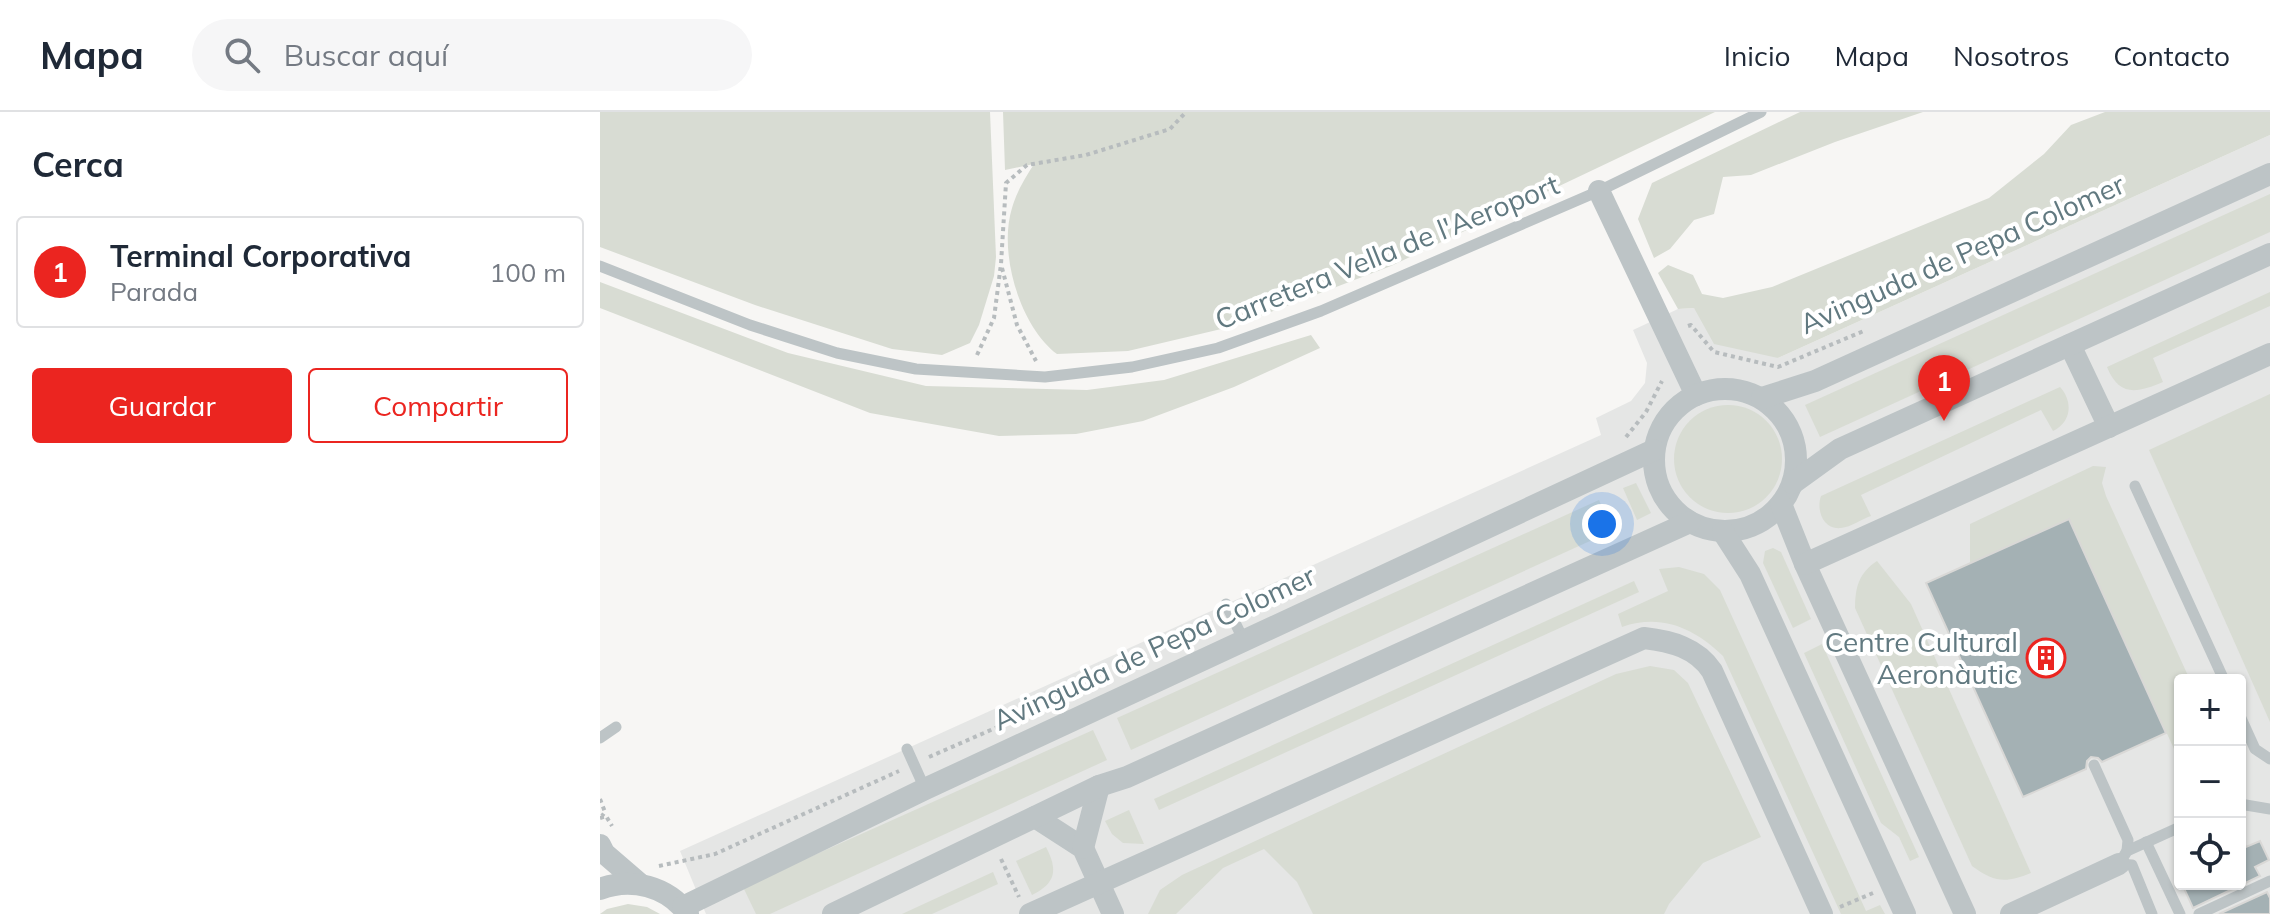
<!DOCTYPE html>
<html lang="es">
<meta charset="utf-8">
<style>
:root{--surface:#fff;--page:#f6f6f7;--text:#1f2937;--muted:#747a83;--line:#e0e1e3;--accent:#eb2520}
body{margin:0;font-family:Mulish,sans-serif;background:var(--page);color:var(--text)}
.controls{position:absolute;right:24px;bottom:24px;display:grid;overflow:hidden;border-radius:8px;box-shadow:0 2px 6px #0004}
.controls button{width:72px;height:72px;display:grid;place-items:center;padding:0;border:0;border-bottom:2px solid var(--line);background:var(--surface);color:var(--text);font:40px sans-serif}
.you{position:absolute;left:1002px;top:412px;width:28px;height:28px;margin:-20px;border:6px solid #fff;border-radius:50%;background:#1a73e8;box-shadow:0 0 0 12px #1a73e833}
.badge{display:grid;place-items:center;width:52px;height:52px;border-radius:50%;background:var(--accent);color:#fff;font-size:26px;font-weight:700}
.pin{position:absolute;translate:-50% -66px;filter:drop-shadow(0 2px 4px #0008)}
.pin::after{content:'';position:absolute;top:42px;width:28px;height:24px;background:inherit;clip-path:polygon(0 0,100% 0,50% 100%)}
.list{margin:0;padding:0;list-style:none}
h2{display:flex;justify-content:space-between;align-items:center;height:104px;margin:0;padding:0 32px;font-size:34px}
h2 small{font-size:26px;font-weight:400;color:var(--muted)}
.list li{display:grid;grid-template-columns:52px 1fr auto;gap:24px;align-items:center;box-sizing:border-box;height:112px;margin:0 16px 16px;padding:0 16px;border:2px solid var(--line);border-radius:8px}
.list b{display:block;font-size:30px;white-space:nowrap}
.list p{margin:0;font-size:26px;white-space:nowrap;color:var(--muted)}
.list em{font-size:26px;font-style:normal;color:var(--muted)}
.actions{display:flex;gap:16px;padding:24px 32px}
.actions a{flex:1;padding:18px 0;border:2px solid var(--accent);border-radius:8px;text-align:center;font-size:28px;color:var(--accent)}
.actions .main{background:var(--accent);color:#fff}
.icon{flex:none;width:44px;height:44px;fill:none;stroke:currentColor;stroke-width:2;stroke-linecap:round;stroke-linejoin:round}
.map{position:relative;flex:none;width:1670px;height:802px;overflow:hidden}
header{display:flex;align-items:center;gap:48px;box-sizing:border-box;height:112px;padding:0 40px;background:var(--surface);border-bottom:2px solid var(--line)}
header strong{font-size:38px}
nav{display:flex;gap:44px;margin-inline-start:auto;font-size:28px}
.search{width:560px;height:72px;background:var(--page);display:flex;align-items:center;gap:20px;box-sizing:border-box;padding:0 28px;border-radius:44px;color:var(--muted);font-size:30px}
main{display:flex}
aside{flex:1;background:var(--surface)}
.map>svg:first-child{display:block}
.built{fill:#e5e6e5;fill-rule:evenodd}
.green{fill:#d8dcd3}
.building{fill:#a4b1b4;stroke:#d9d8d6;stroke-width:2}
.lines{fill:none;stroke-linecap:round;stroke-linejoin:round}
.path{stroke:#b7bcbe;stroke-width:4;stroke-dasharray:4 4;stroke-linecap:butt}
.lane{stroke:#bdc4c6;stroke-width:11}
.street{stroke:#bdc4c6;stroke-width:22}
.labels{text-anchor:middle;stroke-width:8;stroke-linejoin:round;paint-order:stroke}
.street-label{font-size:28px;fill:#617980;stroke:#fff}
.poi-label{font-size:28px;fill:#617980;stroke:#fff;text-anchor:end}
</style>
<header>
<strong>Mapa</strong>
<div class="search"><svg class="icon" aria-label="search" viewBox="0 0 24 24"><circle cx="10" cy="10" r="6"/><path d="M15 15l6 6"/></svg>Buscar aquí</div>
<nav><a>Inicio</a><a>Mapa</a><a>Nosotros</a><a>Contacto</a></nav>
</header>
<main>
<aside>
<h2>Cerca<small></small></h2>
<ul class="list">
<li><span class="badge">1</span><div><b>Terminal Corporativa</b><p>Parada</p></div><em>100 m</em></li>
</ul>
<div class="actions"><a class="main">Guardar</a><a>Compartir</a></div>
</aside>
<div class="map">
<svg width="1670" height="802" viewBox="0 0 1670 802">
<rect width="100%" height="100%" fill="#f7f6f4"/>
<!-- built -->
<path class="built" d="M1670,23V802H106L80,739L1001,323L996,306L1031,289L1045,271L1047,251L1033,218L1078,197L1094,196L1178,246ZM1580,568H1640V772H1580Z"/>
<!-- green -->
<g class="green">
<path d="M0,0H390L396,145L394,164L379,213L370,231L342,243L292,237L155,193L0,135Z"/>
<path d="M403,0H1115L791,154L634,214L528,239L457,242C420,214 398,141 412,96C417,79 425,66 434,52L405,58Z"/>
<path d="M1200,0H1323L1235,30L1151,63L1123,65L1114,102L1094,108L1070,137L1054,146L1038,107L1052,71Z"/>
<path d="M1505,0H1670V23L1178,246L1114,232L1094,196L1078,197L1058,161L1068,153L1093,163L1102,182L1123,186L1172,175L1389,86L1444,42L1471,13Z"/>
<path d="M1670,82V120L1220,325L1205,293Z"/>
<path d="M0,170L188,241L326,274L487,278L564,268L711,223L720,236L634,275L543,309L476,322L399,324L270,301L0,196Z"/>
<path d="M1670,180V194L1553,246L1563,270C1537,281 1519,285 1507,255Z"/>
<path d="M1460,275C1473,289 1472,310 1453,319L1441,298L1261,383L1271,404C1262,407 1251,415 1241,416C1223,418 1216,398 1221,384Z"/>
<path d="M1670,282V610L1549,338Z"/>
<circle cx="1128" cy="347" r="54"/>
<path d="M1493,354L1506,355L1502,371L1506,384L1590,568H1580V650L1469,408L1370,452V412Z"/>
<path d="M1036,371L1051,401L1037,408L1023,376Z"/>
<path d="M999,388L1012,419L531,638L517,606Z"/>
<path d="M1173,436L1181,440L1211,507L1193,516L1163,451L1165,439Z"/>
<path d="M1277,449L1311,492L1431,761C1406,771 1395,771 1372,754L1255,496C1255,475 1259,461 1277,449Z"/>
<path d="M1079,455L1104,462L1120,478L1266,799L1280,793L1285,802H1241L1123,544C1095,517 1062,501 1022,515L1018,502L1068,479L1059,457Z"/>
<path d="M1034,469L1039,480L559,698L554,687Z"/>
<path d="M1222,532L1319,745L1310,749L1299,725L1281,711L1204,541Z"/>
<path d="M1050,554L1074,558L1088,571L1161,725L1103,751L1069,792L1064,802H713L697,770L664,737L623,756L576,802H548L560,778L582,763L1016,562Z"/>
<path d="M493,618L507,648L170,802H156L143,775Z"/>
<path d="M529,698L544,732L523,731L512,722L505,709Z"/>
<path d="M446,735C458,758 456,771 432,783L416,749Z"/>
<path d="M393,760L398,772L332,802H302Z"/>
<path d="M28,792L47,795L60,802H0L7,797Z"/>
</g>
<!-- building -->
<g class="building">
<path d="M1469,407L1566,621L1502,650L1498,646L1491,645L1487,649L1486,657L1423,685L1326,471Z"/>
<path d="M1640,722L1646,735L1660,729L1669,748L1655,755L1660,764L1593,796L1582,772H1640Z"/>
<path d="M1667,780L1670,786V802H1619Z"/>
</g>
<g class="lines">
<!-- path -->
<g class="path">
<path d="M402,156L417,213L436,249"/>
<path d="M1088,214L1091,213L1114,240L1178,255L1266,218"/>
<path d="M377,243L394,206L401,152L406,71L427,53L486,43L570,17L586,0"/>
<path d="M1026,325L1046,300L1062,269"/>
<path d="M329,645L416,607"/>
<path d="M0,687L5,700L2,704"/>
<path d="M0,706L6,704L12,714"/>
<path d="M401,747L419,785"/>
<path d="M59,754L115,742L299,659"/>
<path d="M1240,795L1273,781"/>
</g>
<!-- lane -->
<g class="lane">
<path d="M0,154L150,213L237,241L316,257L445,265L532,255L618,236L721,199L999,79L1161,0"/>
<path d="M1535,374L1624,568"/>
<path d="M626,492L643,527"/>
<path d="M1640,604L1655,637L1670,647"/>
<path d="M0,626L16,615"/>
<path d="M307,637L325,677"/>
<path d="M1494,653L1528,728L1527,739"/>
<path d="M1640,692L1670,697"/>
<path d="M1546,730L1580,802"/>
<path d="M1552,802L1532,753L1519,752L1527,739L1580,715"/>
<path d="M1599,802L1670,769"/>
</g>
<!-- street -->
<g class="street">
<path d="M999,79L1096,283"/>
<path d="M1470,233L1509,315"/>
<circle cx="1125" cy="348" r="71"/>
<path d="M1162,286L1215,269L1670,62"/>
<path d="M1193,371L1240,337L1670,142"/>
<path d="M1181,392L1205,452L1365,802"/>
<path d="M1123,420L1150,462L1305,802"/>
<path d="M1205,452L1670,242"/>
<path d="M435,705L483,736L513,802"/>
<path d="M0,733L4,741L40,772"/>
<path d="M483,736L499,674"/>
<path d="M0,777C31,765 67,774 88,802"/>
<path d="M83,795L325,677L1054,338"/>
<path d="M233,802L499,674L527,665L1090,410"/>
<path d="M430,802L1044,526C1071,529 1097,536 1112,559L1222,802"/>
<path d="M1411,802L1519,752"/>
</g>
</g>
<!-- icons -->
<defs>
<g id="building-ring" transform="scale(2)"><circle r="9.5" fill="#fff" stroke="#eb2520" stroke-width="1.5"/><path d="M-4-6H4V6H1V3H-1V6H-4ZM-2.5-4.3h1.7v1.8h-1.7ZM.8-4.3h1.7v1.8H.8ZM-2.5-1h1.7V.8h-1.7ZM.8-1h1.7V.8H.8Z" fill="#eb2520"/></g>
</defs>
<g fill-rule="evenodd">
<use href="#building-ring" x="1446" y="546"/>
</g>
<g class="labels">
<!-- street labels -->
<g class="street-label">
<text transform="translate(787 140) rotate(-22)" y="10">Carretera Vella de l'Aeroport</text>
<text transform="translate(1362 142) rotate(-24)" y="10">Avinguda de Pepa Colomer</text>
<text transform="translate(554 536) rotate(-25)" y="10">Avinguda de Pepa Colomer</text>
</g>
<!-- poi labels -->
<g class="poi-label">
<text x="1418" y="540">Centre Cultural<tspan x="1418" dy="32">Aeronàutic</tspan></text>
</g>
</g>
</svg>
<div class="controls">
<button>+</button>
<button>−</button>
<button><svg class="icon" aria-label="locate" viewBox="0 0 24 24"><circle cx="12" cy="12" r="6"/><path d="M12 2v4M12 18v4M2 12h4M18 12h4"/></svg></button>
</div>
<div class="you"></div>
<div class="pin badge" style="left:1344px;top:309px">1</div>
</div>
</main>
